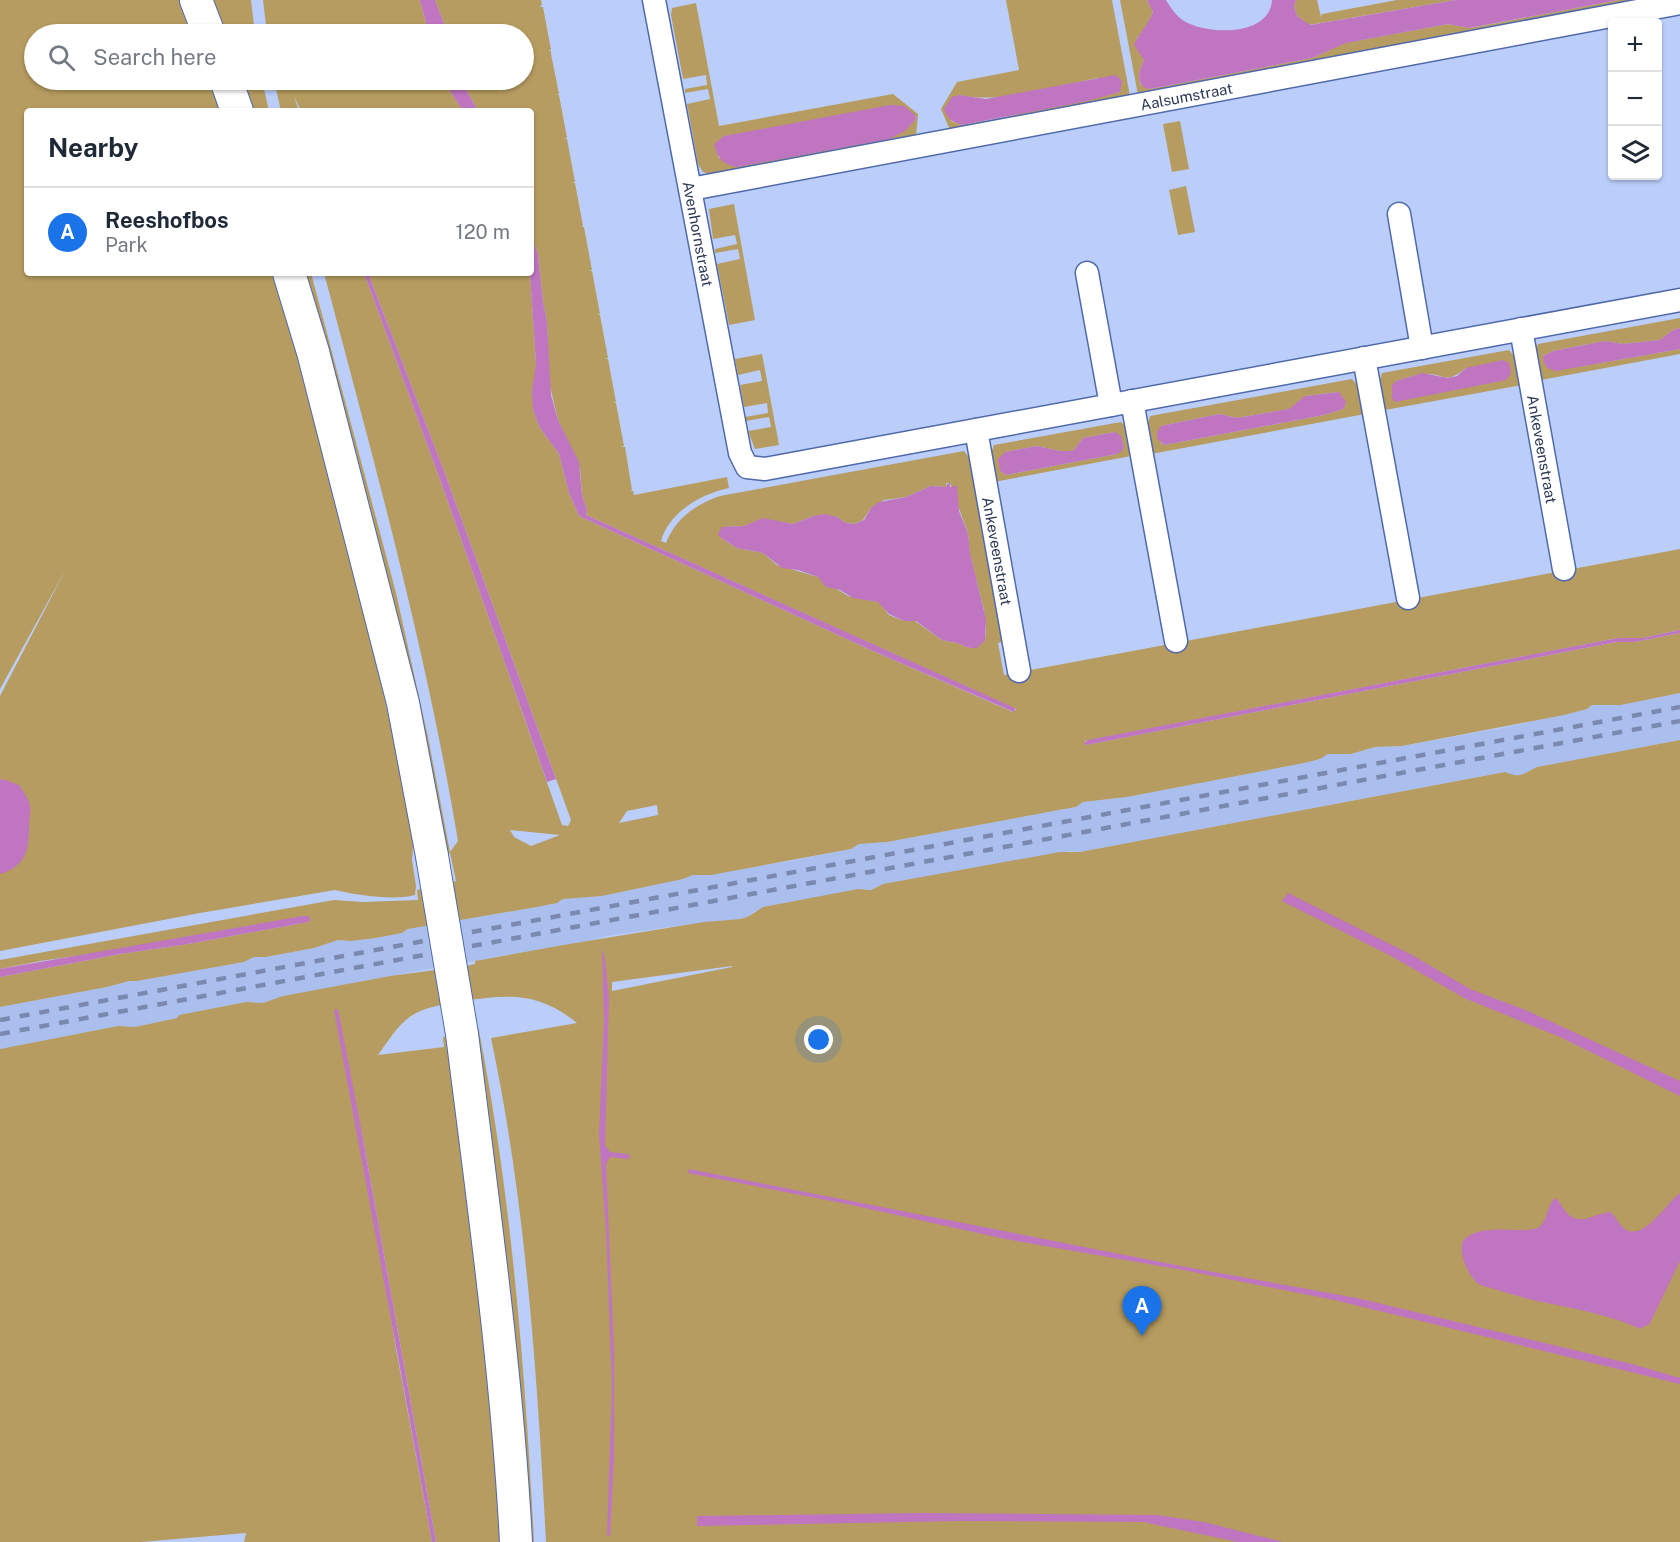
<!DOCTYPE html>
<html lang="en">
<head>
<meta charset="utf-8">
<style>
  body { margin:0; font-family:"Public Sans",sans-serif; background:#f6f6f7; color:#1f2937 }
  .controls { position:absolute; right:18px; top:18px; display:grid; overflow:hidden; border-radius:6px; box-shadow:0 2px 4px #0004 }
  .controls button { width:54px; height:54px; display:grid; place-items:center; padding:0; border:0; border-bottom:2px solid #e0e1e3; background:#fff; color:#1f2937; font:30px sans-serif }
  .you { position:absolute; left:819px; top:1040px; width:21px; height:21px; margin:-15px; border:4px solid #fff; border-radius:50%; background:#1a73e8; box-shadow:0 0 0 9px #1a73e833 }
  .badge { display:grid; place-items:center; width:39px; height:39px; border-radius:50%; background:#1a73e8; color:#fff; font-size:20px; font-weight:700 }
  .pin { position:absolute; translate:-50% -50px; filter:drop-shadow(0 2px 3px #0008) }
  .pin::after { content:''; position:absolute; top:32px; width:21px; height:18px; background:inherit; clip-path:polygon(0 0,100% 0,50% 100%) }
  .list { margin:0; padding:0; list-style:none }
  h2 { display:flex; justify-content:space-between; align-items:center; height:78px; margin:0; padding:0 24px; font-size:26px }
  h2 small { font-size:20px; font-weight:400; color:#747a83 }
  .list li { display:grid; grid-template-columns:39px 1fr auto; gap:18px; align-items:center; box-sizing:border-box; height:90px; padding:0 24px; border-top:2px solid #e0e1e3 }
  .list b { display:block; font-size:22px; white-space:nowrap }
  .list p { margin:0; font-size:20px; white-space:nowrap; color:#747a83 }
  .list em { font-size:20px; font-style:normal; color:#747a83 }
  .icon { flex:none; width:33px; height:33px; fill:none; stroke:currentColor; stroke-width:2; stroke-linecap:round; stroke-linejoin:round }
  .map { position:relative; flex:none; width:1680px; height:1542px; overflow:hidden }
  .search { position:absolute; background:#fff; box-shadow:0 2px 4px #0004; left:24px; top:24px; width:510px; height:66px; display:flex; align-items:center; gap:15px; box-sizing:border-box; padding:0 21px; border-radius:33px; color:#747a83; font-size:22px }
  .panel { position:absolute; background:#fff; box-shadow:0 2px 4px #0004; left:24px; top:108px; width:510px; height:168px; border-radius:6px }
  .map>svg:first-child { display:block }
  .built { fill:#abbfef }
  .green { fill:#b69c60; fill-rule:evenodd }
  .water { fill:#c075c1 }
  .lines { fill:none; stroke-linecap:round; stroke-linejoin:round }
  .street-casing { stroke:#4f69ab; stroke-width:25 }
  .secondary-casing { stroke:#4f69ab; stroke-width:34 }
  .street { stroke:#fff; stroke-width:22 }
  .secondary { stroke:#fff; stroke-width:32 }
  .rail { stroke:#7989af; stroke-width:4.5; stroke-dasharray:10 10; stroke-linecap:butt }
  .secondary-bridge-casing { stroke:#4f69ab; stroke-width:34; stroke-linecap:butt }
  .secondary-bridge { stroke:#fff; stroke-width:32 }
  .labels { text-anchor:middle; dominant-baseline:central; stroke-width:5; stroke-linejoin:round; paint-order:stroke }
  .street-label { font-size:15px; fill:#2b3755; stroke:#cedbf9 }
</style>
</head>
<body>
<div class="map">
<svg width="1680" height="1542" viewBox="0 0 1680 1542">
  <rect width="100%" height="100%" fill="#bbcefa"/>
  <path class="built" d="M1680,693v47l-143,27 -16,9 -7,1 -10,-5 -424,80 -10,-1 -187,33 -12,6 -13,-1 -103,22 -6,5 -8,3 -37,3 -97,14 -30,8 -14,1 -200,36 -100,22 -17,-1 -67,13 -2,3 -42,9 -17,-1 -118,23v-42l107,-20 22,-6h8l107,-19 10,-5h12l48,-9 24,-8 13,1 25,-3 25,-5 7,-4 129,-22 20,-4 6,-4 39,-3 81,-17 10,-4h7l91,-14 60,-12 8,-5 28,-2 172,-32 17,-3 7,-5 44,-5 177,-34 16,-4 8,-5h23l24,-7 27,-1 105,-19 80,-18 5,-4h29z"/>
  <g class="green">
    <path d="M0,0h179l16,34h-161v46h178l11,31h-196v162h248c58,182 97,371 139,558l-2,29 4,26 -1,9c-22,6 -58,0 -80,-5l-135,23 -200,38v-255l66,-127 -66,120z"/>
    <path d="M213,0h38l4,34h-30z"/>
    <path d="M263,0h157l9,34h-162z"/>
    <path d="M435,0h106l1,5 -3,2h4l8,43 -3,1h3v3l8,40 -3,1h3l8,43 -3,1h3l8,43 -3,1h3l8,43 -2,1h3l8,43 -3,1h3l8,43 -3,1h3l8,43 -3,1h3l8,43 -3,1h3l8,43 -3,1h4l7,43 -2,1h3l1,4 93,-18 2,11c-28,6 -60,24 -68,53l5,2c9,-24 30,-39 54,-47l244,-45 7,9 35,181 -8,2 6,32 676,-126v81l-37,8h-25l-533,103 1,4 530,-103h18l46,-9v60l-59,12h-29l-5,4 -23,6 -162,31 -27,1 -24,7h-23l-8,5 -16,4 -177,34 -44,5 -7,5 -17,3 -172,32 -28,2 -8,5 -140,26h-18l-10,4 -81,17 -39,3 -6,4 -20,4 -129,22 -6,4 -26,5 -25,3 -13,-1 -24,8 -48,9h-12l-10,5 -107,19h-8l-22,6 -107,20v-30l120,-23 68,-10 120,-22 -267,39 -41,8v-9l334,-60 29,2 55,-2 -1,-10 39,-9 -6,-28h-4l-143,-580h8l85,320 32,144 22,115 8,-11c-32,-192 -84,-380 -134,-568h40l74,201 124,351 6,1 3,-6 -127,-349 -76,-198h162l6,91 -3,46 7,18 19,26 10,39 10,23 294,135 140,61 3,-3 -430,-194 1,-5 -5,-15 -2,-26 -22,-49 -9,-38 -2,-59 -4,-22 -5,-46 -7,-21v-123h-53l-17,-31h63v-46h-76zM946,483h4l18,51 2,20 14,56 2,20 -1,10 -15,8 -13,-5 -15,-3 -27,-19h-11l-15,-6 -10,-13 -31,-6 -30,-19 -41,-12 -14,-12 -26,-5 -16,-10 3,-11 20,-1 19,-7 30,5 20,-8 24,1 9,6 9,1 8,-4 8,-12 13,-8 22,-3 25,-11 16,1zM657,805l1,10 -39,8 8,-12zM510,830l50,5 -29,11 -17,-9z"/>
    <path d="M1006,0h106l18,96 -180,34 -9,-21 16,-27 62,-12zM1098,78l22,14 -120,26 -38,7 -11,-4 8,-26c43,9 96,-8 139,-17z"/>
    <path d="M1120,0h27l6,11 -5,14 -11,13 1,11 6,11c-3,9 -7,15 -3,25l9,4 162,-31 33,-15 103,-19 22,4 148,-28h30l-510,95z"/>
    <path d="M1296,0h21l4,17 1,-3 75,-14h59l-147,25 -12,-9 -3,-10z"/>
    <path d="M696,3l23,123 174,-32 25,20 -2,22 -204,39 -9,-3 -5,-8 -11,-60 23,-5 -2,-10 -23,4v-4l22,-4 -1,-10 -23,4 -12,-64 1,-7zM915,115l1,4 -198,39 6,-22z"/>
    <path d="M240,80h22l7,31h-18z"/>
    <path d="M274,80h12l1,7 2,-1 -1,-6h155l20,31h-162l-7,-15 5,15h-18z"/>
    <path d="M1180,121l9,48 -17,3 -9,-48z"/>
    <path d="M1186,186l9,46 -17,3 -9,-45z"/>
    <path d="M734,204l21,116 -26,5 -12,-61 23,-5 -2,-10 -23,4v-4l22,-5 -2,-9 -22,4 -4,-30z"/>
    <path d="M1680,318v10l-7,2 -13,10 -37,4 -18,-3 -52,10 -10,5 40,10 97,-17v5l-139,26 -5,-31 2,-5z"/>
    <path d="M1509,350l7,8 6,27 -137,25 -6,-26 3,-11zM1466,368l40,12 -110,1c9,-2 19,-7 29,-7 21,-1 19,12 41,-6z"/>
    <path d="M762,354l17,91 -24,4 -7,-18 23,-4 -2,-10 -23,4 -1,-4 23,-4 -1,-10 -23,4 -4,-22 22,-4 -2,-11 -22,5 -3,-16z"/>
    <path d="M1352,379l7,8 6,27 -214,40 -4,-27 3,-11zM1339,392l4,17 -19,6 -160,30 -3,-2v-17l58,-12 18,4 53,-9 15,-13z"/>
    <path d="M1121,422l4,4 6,30 -137,26 -4,-26 4,-11zM1115,432l2,22 -111,21 -6,-4 5,-19 32,-6 23,5h13l10,-13z"/>
    <path d="M1680,740v802h-1134c-9,-168 -20,-339 -55,-504l86,-15c-38,-31 -68,-29 -113,-22 -19,3 -37,5 -53,15 -14,10 -23,25 -33,39l66,-8 -1,-10 5,-1 35,270 18,236h-65l-75,-414 35,221 36,193h-188l2,-9 -105,9h-141v-493l118,-23 17,1 42,-9 2,-3 67,-13 17,1 20,-7 107,-20 76,-10 9,-2v-3l88,-16 141,-23 37,-3 8,-3 14,-9 95,-18 13,1 12,-6 177,-32h20l425,-80c17,7 17,2 32,-5zM732,966v1l-120,24v-9z"/>
    <path d="M477,1031h2c33,168 46,340 55,511h-5c-11,-171 -26,-341 -52,-511z"/>
  </g>
  <g class="water">
    <path d="M420,0h15l13,34h-19z"/>
    <path d="M1147,0h19c5,8 10,16 18,21 23,14 86,16 88,-21h24l-2,6 3,10 13,9 146,-25h162l-149,28 -21,-4 -102,19 -34,15 -162,31 -7,-2c-7,-9 -3,-17 1,-27l-10,-15c5,-12 14,-20 19,-33z"/>
    <path d="M1116,75l6,6 -2,11 -33,9 -125,24c-9,-3 -15,-6 -18,-16l8,-12 7,-2 27,4z"/>
    <path d="M443,80h18l17,31h-15z"/>
    <path d="M890,105l14,1 11,9 1,4 -11,12 -16,8 -152,28c-15,-3 -19,-8 -23,-23l10,-8z"/>
    <path d="M531,234l7,21 5,46 4,22 4,72 7,25 21,42 3,33 5,15 -1,5 429,193 -1,4 -141,-61 -294,-135 -10,-23 -10,-39 -19,-26 -7,-18 -1,-20 4,-26 -6,-91z"/>
    <path d="M364,273h4l76,198 112,308 -9,3 -109,-308z"/>
    <path d="M1680,328v21l-124,22c-10,-3 -12,-5 -13,-15l10,-5 52,-10 18,3 37,-4 13,-10z"/>
    <path d="M1503,360l6,3 2,11 -5,6 -111,22 -3,-4v-13l4,-4 26,-8 26,5 9,-2 9,-8z"/>
    <path d="M1339,392l7,10 -3,7 -19,6 -160,30 -7,-7v-6l4,-6 58,-12 18,4 52,-9 16,-13z"/>
    <path d="M1115,432l6,4 3,11 -2,4 -5,3 -111,21 -6,-4 -2,-12 7,-7 32,-6 23,5h13l10,-13z"/>
    <path d="M950,483v4l7,-1 2,25 9,23 2,19 16,66 -1,21 -8,8h-7l-13,-5 -15,-3 -26,-19h-12l-15,-7 -11,-12 -25,-4 -13,-8 -14,-3 -8,-10 -20,-7 -16,-2 -19,-15 -26,-5 -16,-10 -3,-4 4,-7 22,-1 19,-8 30,6 20,-8 12,-2 12,3 9,6 9,1 9,-4 7,-12 8,-6 27,-5 25,-11 16,1v-3z"/>
    <path d="M1680,630v3l-46,9h-18l-530,103 -2,-2 4,-3 530,-102h25z"/>
    <path d="M3,779l16,6c4,6 10,14 11,21 1,6 -1,14 -1,20 0,24 -3,40 -29,48v-94z"/>
    <path d="M1288,893l124,62 58,34 58,22 152,70v15l-120,-59 -96,-39 -71,-41 -111,-56z"/>
    <path d="M303,916h5l3,4 -3,2 -120,22 -68,10 -120,23v-8z"/>
    <path d="M602,948l3,11 4,40 -4,146 5,7 18,2 2,3 -2,2 -18,-2 -4,7 8,188v107l-4,77 -3,-1 5,-149 -6,-155 -7,-97 5,-112z"/>
    <path d="M338,1009l23,119 75,414h-4l-98,-532z"/>
    <path d="M689,1169l497,98 171,31 275,66 48,14v6l-346,-84 -151,-30 -178,-31 -158,-35 -159,-31z"/>
    <path d="M1680,1193v68l-31,64 -5,1 -3,3c-31,-14 -61,-19 -94,-26 -22,-4 -45,-12 -67,-18 -11,-7 -22,-31 -17,-44 16,-19 54,-7 75,-13 11,-8 8,-22 17,-30 6,4 7,10 12,15 14,14 28,0 43,-1 6,4 9,13 15,17 19,13 42,-27 55,-36z"/>
    <path d="M921,1513l236,2 47,7 79,20h-45l-95,-20 -183,-1 -263,5v-10z"/>
  </g>
  <g class="lines">
    <defs>
      <g id="street">
        <path id="s1" d="M654,0l86,453 7,14 18,2 915,-169"/>
        <path id="s2" d="M691,189l989,-186"/>
        <path d="M1399,214l23,134"/>
        <path d="M1087,273l24,132"/>
        <path id="s3" d="M1521,329l43,240"/>
        <path d="M1364,358l44,240"/>
        <path d="M1132,401l44,240"/>
        <path id="s4" d="M976,430l43,241"/>
      </g>
      <g id="secondary">
        <path d="M196,0l13,34"/>
        <path d="M226,80l11,31"/>
        <path d="M289,273l24,79 90,351 29,153"/>
        <path d="M462,1034c21,169 45,338 54,508"/>
      </g>
    </defs>
    <use href="#street" class="street-casing"/>
    <use href="#secondary" class="secondary-casing"/>
    <use href="#street" class="street"/>
    <use href="#secondary" class="secondary"/>
    <g class="rail">
      <path d="M0,1020l1680,-313"/>
      <path d="M0,1034l1680,-313"/>
    </g>
    <defs>
      <path id="secondary-bridge" d="M432,856l30,178"/>
    </defs>
    <use href="#secondary-bridge" class="secondary-bridge-casing"/>
    <use href="#secondary-bridge" class="secondary-bridge"/>
  </g>
  <g class="labels">
    <g class="street-label">
      <text stroke="none"><textPath href="#s2" startOffset="504">Aalsumstraat</textPath></text>
      <text stroke="none"><textPath href="#s1" startOffset="238">Avenhornstraat</textPath></text>
      <text stroke="none"><textPath href="#s3" startOffset="122">Ankeveenstraat</textPath></text>
      <text stroke="none"><textPath href="#s4" startOffset="123">Ankeveenstraat</textPath></text>
    </g>
  </g>
</svg>
<div class="controls">
<button>+</button>
<button>−</button>
<button><svg class="icon" aria-label="layers" viewBox="0 0 24 24"><path d="M12 4l9 5-9 5-9-5zM3 14l9 5 9-5"/></svg></button>
</div>
<div class="you"></div>
<div class="pin badge" style="left:1142px;top:1336px">A</div>
<div class="search"><svg class="icon" aria-label="search" viewBox="0 0 24 24"><circle cx="10" cy="10" r="6"/><path d="M15 15l6 6"/></svg>Search here</div>
<section class="panel">
<h2>Nearby<small></small></h2>
<ul class="list">
<li><span class="badge">A</span><div><b>Reeshofbos</b><p>Park</p></div><em>120 m</em></li>
</ul>
</section>
</div>
</body>
</html>
